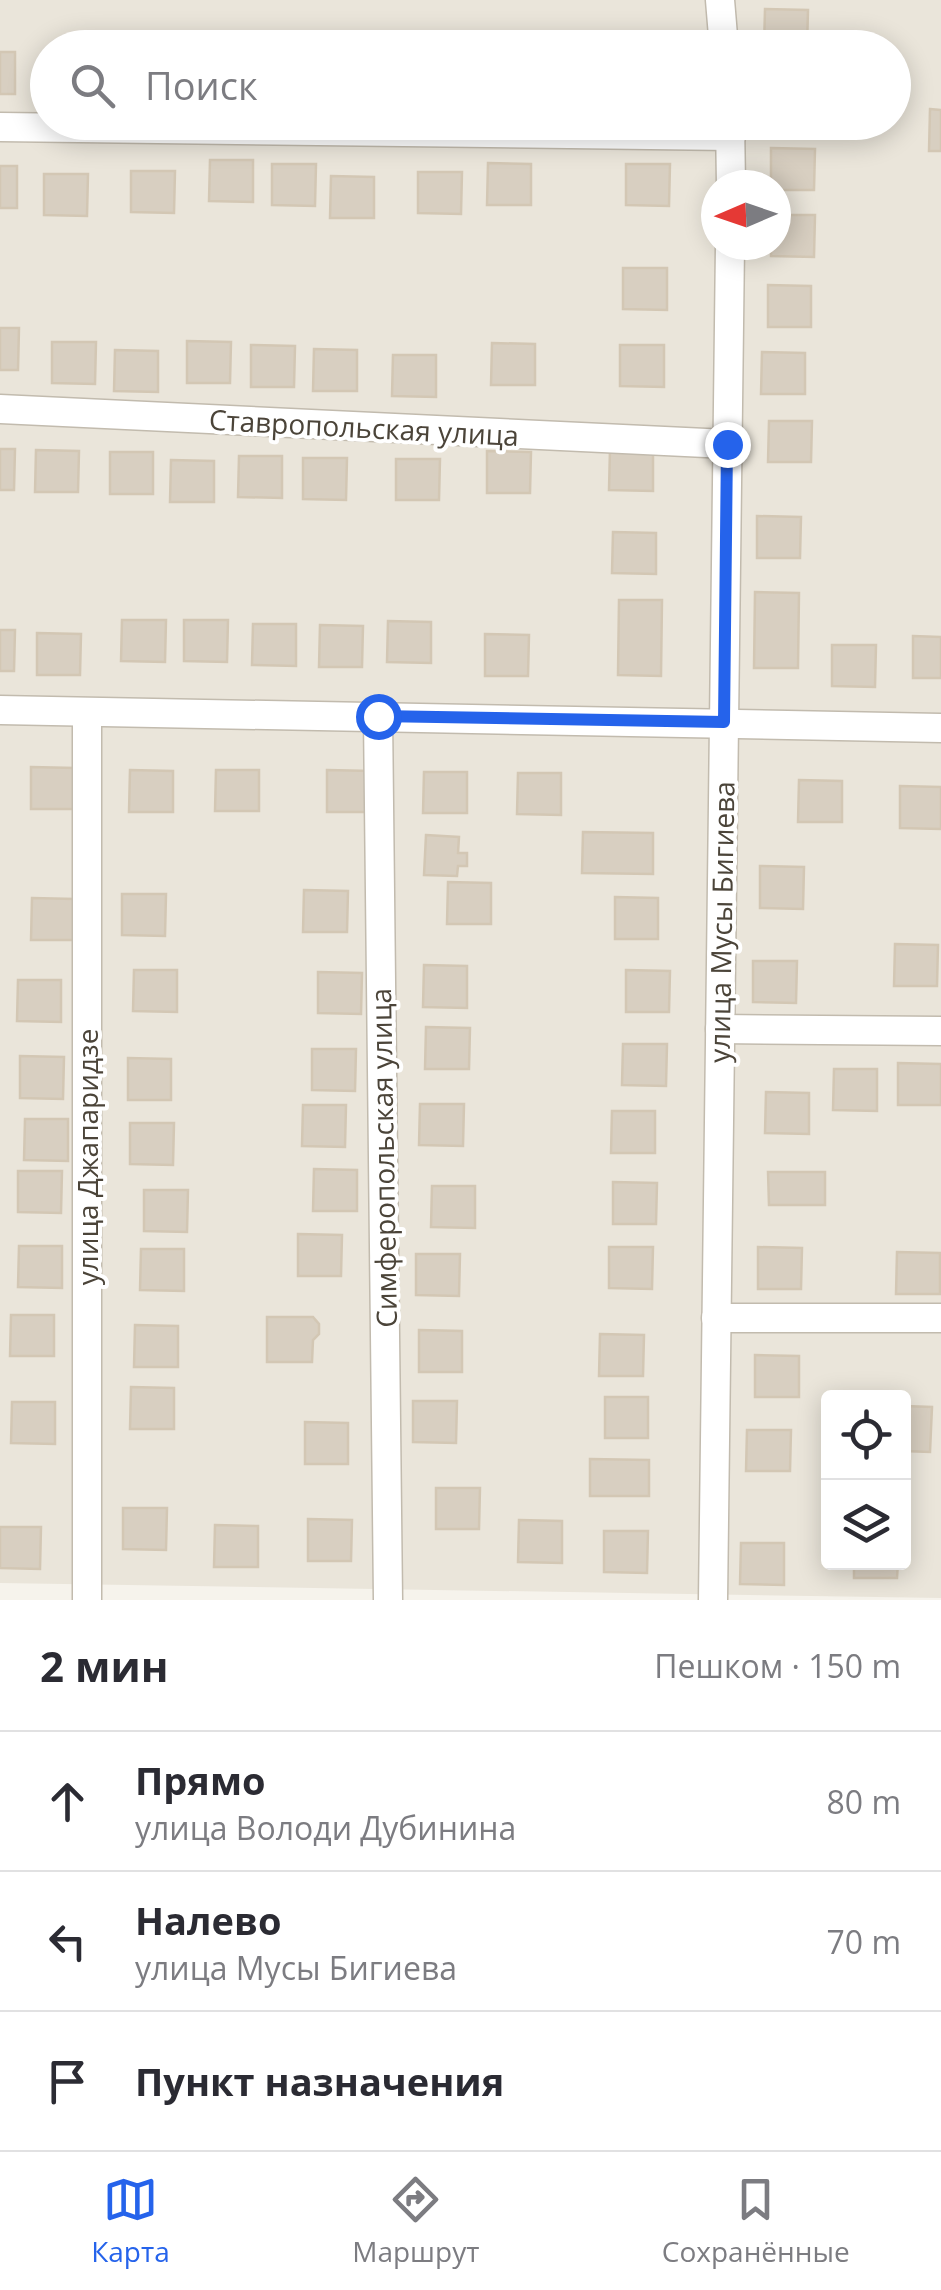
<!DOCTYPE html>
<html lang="ru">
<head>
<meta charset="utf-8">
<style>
  body { margin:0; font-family:"Open Sans",sans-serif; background:#f7f7f7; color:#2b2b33 }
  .controls { position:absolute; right:30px; bottom:30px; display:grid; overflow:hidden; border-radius:10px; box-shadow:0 5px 25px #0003 }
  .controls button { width:90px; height:90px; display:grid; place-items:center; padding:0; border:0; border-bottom:2px solid #e1e1e2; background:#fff; color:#2b2b33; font:50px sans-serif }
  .compass { position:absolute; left:701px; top:170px; width:90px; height:90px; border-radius:50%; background:#fff; box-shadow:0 5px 25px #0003; rotate:268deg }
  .stop { position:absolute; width:30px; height:30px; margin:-22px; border:8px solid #2563eb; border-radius:50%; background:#fff }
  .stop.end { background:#2563eb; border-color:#fff; box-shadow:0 2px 10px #0008 }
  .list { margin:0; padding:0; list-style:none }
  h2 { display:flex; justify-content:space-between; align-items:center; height:130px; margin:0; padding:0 40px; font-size:42px }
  h2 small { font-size:32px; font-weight:400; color:#7c7c81 }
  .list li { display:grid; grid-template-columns:65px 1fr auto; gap:30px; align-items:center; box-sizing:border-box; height:140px; padding:0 40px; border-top:2px solid #e1e1e2 }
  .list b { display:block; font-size:38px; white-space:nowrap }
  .list p { margin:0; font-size:32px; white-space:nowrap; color:#7c7c81 }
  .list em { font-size:32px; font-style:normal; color:#7c7c81 }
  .icon { flex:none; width:55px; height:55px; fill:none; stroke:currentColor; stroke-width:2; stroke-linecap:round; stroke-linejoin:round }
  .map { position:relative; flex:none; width:941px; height:1600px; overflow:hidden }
  .search { position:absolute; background:#fff; box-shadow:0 5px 25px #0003; left:30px; right:30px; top:30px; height:110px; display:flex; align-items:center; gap:25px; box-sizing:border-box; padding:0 35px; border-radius:55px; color:#7c7c81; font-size:38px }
  .sheet { height:550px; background:#fff }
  nav { display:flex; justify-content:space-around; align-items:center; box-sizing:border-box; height:140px; border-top:2px solid #e1e1e2; background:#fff; font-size:28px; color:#7c7c81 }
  nav a { display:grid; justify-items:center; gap:5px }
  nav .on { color:#2563eb }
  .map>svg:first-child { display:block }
  .residential { fill:#eae5da; fill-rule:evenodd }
  .building { fill:#d8cfc1; stroke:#d3c7b4; stroke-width:2.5 }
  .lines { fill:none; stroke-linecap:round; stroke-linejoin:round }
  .minor-casing { stroke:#c2bbae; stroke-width:31 }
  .minor { stroke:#fff; stroke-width:28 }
  .route { stroke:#2563eb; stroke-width:12 }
  .labels { text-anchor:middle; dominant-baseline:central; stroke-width:8; stroke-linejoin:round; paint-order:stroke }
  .street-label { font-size:28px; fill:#4b4439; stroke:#fff }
</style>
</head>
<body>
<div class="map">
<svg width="941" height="1600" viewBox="0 0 941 1600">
  <rect width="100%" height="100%" fill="#f6f3ec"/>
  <path class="residential" d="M0,0h941v1598l-941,-15zM48,48h846v74h-846zM716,185h60v60h-60zM828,1398h76v164h-76z"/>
  <g class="building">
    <path d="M765,9l43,1 -1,38h-43z"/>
    <rect x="0" y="52" width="15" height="42"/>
    <path d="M930,109l11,1v41h-12z"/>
    <path d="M769,122h43v8l-43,-1z"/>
    <path d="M771,148l44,1 -1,41h-38v-5h-5z"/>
    <path d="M210,160h43v42l-44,-1z"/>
    <path d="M488,163l43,1v41h-44z"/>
    <path d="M272,164h44l-1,42 -43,-1z"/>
    <path d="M626,164h44l-1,42 -43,-1z"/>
    <rect x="0" y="166" width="17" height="42"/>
    <path d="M131,171h44l-1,42 -43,-1z"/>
    <path d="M418,172h44l-1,42 -43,-1z"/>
    <path d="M44,174h44l-1,42 -43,-1z"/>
    <path d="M331,176l43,1v41h-44z"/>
    <path d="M776,215h39l-1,42 -43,-1v-11h5z"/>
    <path d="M623,268h44v42l-44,-1z"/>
    <path d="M768,285l43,1v41h-43z"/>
    <path d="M0,328h19l-1,42h-18z"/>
    <path d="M187,341l44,1 -1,41h-43z"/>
    <path d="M52,342h44l-1,42 -43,-1z"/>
    <path d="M492,343l43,1v41h-44z"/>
    <path d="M251,345l44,1 -1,41h-43z"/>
    <path d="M620,345h44v42l-44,-1z"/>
    <path d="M314,349l43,1v41h-44z"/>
    <path d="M115,350l43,1v41l-44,-1z"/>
    <path d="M762,352l43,1v41h-44z"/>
    <path d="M393,355h43v42l-44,-1z"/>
    <path d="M769,421h43l-1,41h-43z"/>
    <path d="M0,449h15l-1,41h-14z"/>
    <path d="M610,449l43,1v41l-44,-1z"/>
    <path d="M36,450l43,1 -1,41h-43z"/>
    <path d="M487,451l44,1 -1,41h-43z"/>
    <rect x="110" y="452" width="43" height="42"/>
    <path d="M239,456h43v42l-44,-1z"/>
    <path d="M303,458h44l-1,42 -43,-1z"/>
    <path d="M396,459h44l-1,41h-43z"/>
    <path d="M171,460l43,1v41h-44z"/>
    <path d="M757,516l44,1 -1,41h-43z"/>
    <path d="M613,532l43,1v41l-44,-1z"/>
    <path d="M755,592l44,1 -1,75h-44z"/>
    <path d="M619,600h43l-1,76 -43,-1z"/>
    <path d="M122,620h44l-1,42 -44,-1z"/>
    <path d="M184,620h44l-1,42 -43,-1z"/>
    <path d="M388,621l43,1v41l-44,-1z"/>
    <path d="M253,624h43v42l-44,-1z"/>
    <path d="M320,625l43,1 -1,41h-43z"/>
    <path d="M0,630h15l-1,41h-14z"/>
    <path d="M37,633l44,1 -1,41h-43z"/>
    <path d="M485,634l44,1 -1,41h-43z"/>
    <path d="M913,636l28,1v41h-28z"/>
    <path d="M832,645h44l-1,42 -43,-1z"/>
    <path d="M31,767l44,1 -1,41h-43z"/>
    <path d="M130,770l43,1v41h-44z"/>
    <path d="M216,770h43v41h-44z"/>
    <path d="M327,770l44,1 -1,41h-43z"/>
    <path d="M424,772h43v41h-44z"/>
    <path d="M518,773h43v42l-44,-1z"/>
    <path d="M799,780l43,1v41h-44z"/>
    <path d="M900,786l41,1v42l-41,-1z"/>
    <path d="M583,832l70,1v41l-71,-1z"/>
    <path d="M426,835l33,2 -1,16h9v13h-9l-1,10 -33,-1z"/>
    <path d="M760,866l44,1 -1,42 -43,-1z"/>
    <path d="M448,882l43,1v41h-44z"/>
    <path d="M304,890l44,1 -1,41h-44z"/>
    <path d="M122,894h44l-1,42 -43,-1z"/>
    <path d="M615,897l43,1v41h-43z"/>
    <path d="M32,898l43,1v41h-44z"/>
    <path d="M895,944l43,1 -1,41h-43z"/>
    <path d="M753,961h44l-1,42 -43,-1z"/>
    <path d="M424,965l43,1v42l-44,-1z"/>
    <path d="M134,970h43v42l-44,-1z"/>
    <path d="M626,970l44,1 -1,41h-43z"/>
    <path d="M318,972l44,1 -1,41 -43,-1z"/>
    <path d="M18,980h43v42l-44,-1z"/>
    <path d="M426,1027l44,1 -1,41h-44z"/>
    <path d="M623,1044h44l-1,42 -44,-1z"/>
    <path d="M312,1049h44l-1,42 -43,-1z"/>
    <path d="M20,1056l44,1 -1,42 -43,-1z"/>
    <path d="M128,1058l43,1v41h-43z"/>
    <path d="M898,1063l43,1v41h-43z"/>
    <path d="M834,1069h43v42l-44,-1z"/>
    <path d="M766,1092l43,1v41l-44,-1z"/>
    <path d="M420,1104h44l-1,42 -44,-1z"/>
    <path d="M303,1105h43l-1,42 -43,-1z"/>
    <path d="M612,1111h43v42h-44z"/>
    <path d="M25,1119h43v42l-44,-1z"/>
    <path d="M130,1123h44l-1,42 -43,-1z"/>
    <path d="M314,1169l43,1v41h-44z"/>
    <path d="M18,1171h44l-1,42 -43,-1z"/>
    <path d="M768,1172h57v33h-56z"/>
    <path d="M613,1182l44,1 -1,41h-43z"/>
    <path d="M432,1186h43v42l-44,-1z"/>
    <path d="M144,1190h44l-1,42 -43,-1z"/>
    <path d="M298,1234l44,1 -1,41h-43z"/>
    <path d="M19,1246h43v42l-44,-1z"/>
    <path d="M609,1247h44l-1,42 -43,-1z"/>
    <path d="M758,1247l44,1 -1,41h-43z"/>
    <path d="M141,1249h43v42l-44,-1z"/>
    <path d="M897,1252l43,1v41h-44z"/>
    <path d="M416,1254h44l-1,42 -43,-1z"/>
    <path d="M11,1315h43v41h-44z"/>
    <path d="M267,1317h46l6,7v10l-6,6 -1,22h-45z"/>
    <path d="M135,1325l43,1v41h-44z"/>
    <path d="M419,1330l43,1v41h-43z"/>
    <path d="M600,1334l44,1 -1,41h-44z"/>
    <path d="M755,1355l44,1v41h-44z"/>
    <path d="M131,1387l43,1v41h-44z"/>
    <rect x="605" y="1397" width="43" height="41"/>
    <path d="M413,1401h44l-1,42 -43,-1z"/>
    <path d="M12,1402h43v42l-44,-1z"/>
    <path d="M904,1406l28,1 -2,45 -26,-1z"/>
    <path d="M305,1422l43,1v41h-43z"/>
    <path d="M747,1430h44l-1,41h-44z"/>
    <path d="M590,1459l59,1v36h-59z"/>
    <path d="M436,1488h44l-1,41h-43z"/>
    <path d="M123,1508h44l-1,42 -43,-1z"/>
    <path d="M308,1519l44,1 -1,41h-43z"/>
    <path d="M519,1520l43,1v42l-44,-1z"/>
    <path d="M215,1525l43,1v41h-44z"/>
    <path d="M0,1527h41l-1,42 -40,-1z"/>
    <path d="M604,1531h44l-1,42 -43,-1z"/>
    <path d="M741,1543h43v42l-44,-1z"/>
    <path d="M854,1562h44l-1,16h-43z"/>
  </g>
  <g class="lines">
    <defs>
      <g id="minor">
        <path d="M720,0l4,48"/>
        <path d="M730,122l1,63"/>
        <path d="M0,127l731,9"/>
        <path d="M0,409l727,35"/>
        <path d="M0,710l941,18"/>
        <path d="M378,716l10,884"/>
        <path d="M720,1029l221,2"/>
        <path d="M716,1318h225"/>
        <path d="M87,1600v-887"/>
        <path d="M713,1600l17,-1355"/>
      </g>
    </defs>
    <use href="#minor" class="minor-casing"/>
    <use href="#minor" class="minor"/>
  </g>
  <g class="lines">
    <path class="route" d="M378,716l346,6 3,-278"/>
  </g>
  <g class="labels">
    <g class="street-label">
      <text transform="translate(364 427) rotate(3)">Ставропольская улица</text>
      <text transform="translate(721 922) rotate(-89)">улица Мусы Бигиева</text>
      <text transform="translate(87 1157) rotate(-90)">улица Джапаридзе</text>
      <text transform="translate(383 1158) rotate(-91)">Симферопольская улица</text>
    </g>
  </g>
</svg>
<div class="controls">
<button><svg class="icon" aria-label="locate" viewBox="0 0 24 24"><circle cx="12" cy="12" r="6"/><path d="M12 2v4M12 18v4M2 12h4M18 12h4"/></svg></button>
<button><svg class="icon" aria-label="layers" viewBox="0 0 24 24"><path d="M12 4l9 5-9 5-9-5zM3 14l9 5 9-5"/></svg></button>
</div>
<svg class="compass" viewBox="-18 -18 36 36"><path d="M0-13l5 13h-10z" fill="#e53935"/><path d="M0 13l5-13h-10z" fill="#7c7c81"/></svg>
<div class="stop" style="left:378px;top:716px"></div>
<div class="stop end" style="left:727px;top:444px"></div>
<div class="search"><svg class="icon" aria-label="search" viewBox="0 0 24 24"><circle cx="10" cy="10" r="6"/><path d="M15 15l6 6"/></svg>Поиск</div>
</div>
<section class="sheet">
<h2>2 мин<small>Пешком · 150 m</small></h2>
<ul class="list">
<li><svg class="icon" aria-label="ahead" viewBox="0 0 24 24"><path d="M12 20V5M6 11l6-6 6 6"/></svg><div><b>Прямо</b><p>улица Володи Дубинина</p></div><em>80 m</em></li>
<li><svg class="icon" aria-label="left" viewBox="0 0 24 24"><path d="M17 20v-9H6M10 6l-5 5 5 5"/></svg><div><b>Налево</b><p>улица Мусы Бигиева</p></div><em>70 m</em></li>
<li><svg class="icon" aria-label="arrive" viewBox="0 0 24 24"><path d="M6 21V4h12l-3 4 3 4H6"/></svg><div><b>Пункт назначения</b></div></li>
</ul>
</section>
<nav>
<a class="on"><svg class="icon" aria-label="map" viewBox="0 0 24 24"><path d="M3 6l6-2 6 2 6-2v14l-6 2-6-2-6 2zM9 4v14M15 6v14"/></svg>Карта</a>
<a><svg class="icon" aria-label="directions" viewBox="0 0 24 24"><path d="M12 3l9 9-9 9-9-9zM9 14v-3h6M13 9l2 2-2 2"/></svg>Маршрут</a>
<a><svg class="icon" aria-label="saved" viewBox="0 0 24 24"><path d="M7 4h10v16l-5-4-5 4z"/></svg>Сохранённые</a>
</nav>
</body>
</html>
